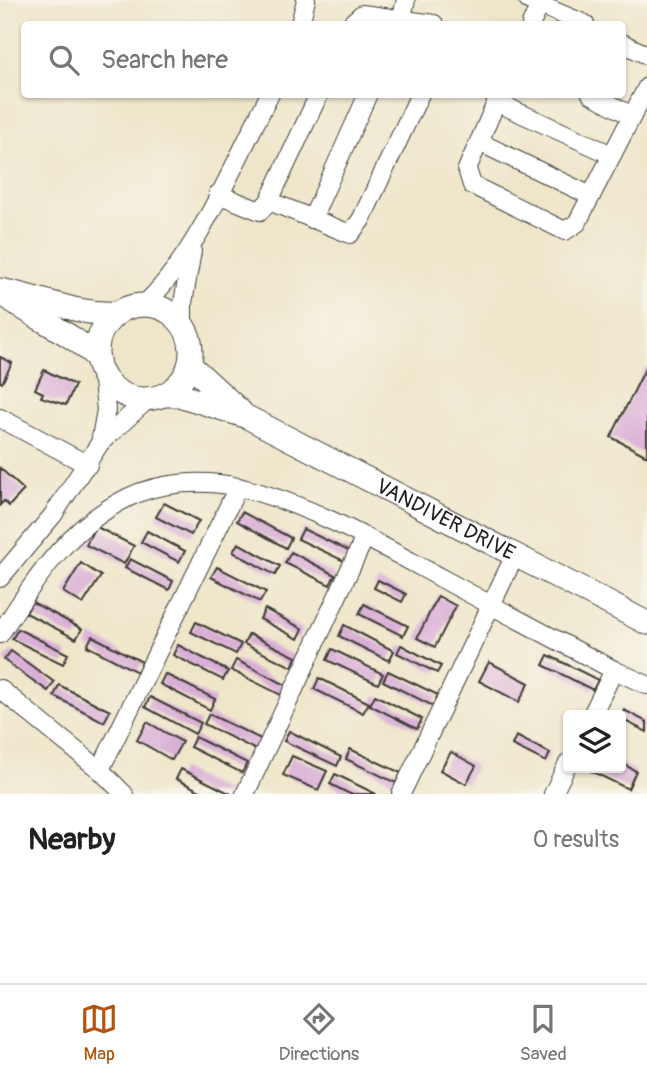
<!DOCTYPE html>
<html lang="en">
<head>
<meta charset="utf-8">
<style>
  body { margin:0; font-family:Pangolin,sans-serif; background:#f6f6f6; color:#222 }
  .controls { position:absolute; right:21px; bottom:21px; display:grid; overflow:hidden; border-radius:7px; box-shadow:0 2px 5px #0004 }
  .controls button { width:63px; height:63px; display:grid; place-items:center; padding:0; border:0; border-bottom:2px solid #e0e0e0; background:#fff; color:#222; font:35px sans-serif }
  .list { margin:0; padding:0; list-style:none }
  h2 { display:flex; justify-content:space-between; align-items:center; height:91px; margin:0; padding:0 28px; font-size:30px }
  h2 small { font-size:23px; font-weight:400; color:#767676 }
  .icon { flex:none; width:38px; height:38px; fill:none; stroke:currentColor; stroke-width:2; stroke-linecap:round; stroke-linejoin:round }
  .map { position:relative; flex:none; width:647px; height:794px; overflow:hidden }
  .search { position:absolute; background:#fff; box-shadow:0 2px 5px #0004; left:21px; right:21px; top:21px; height:77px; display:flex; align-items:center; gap:18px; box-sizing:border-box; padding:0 24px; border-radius:7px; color:#767676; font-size:26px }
  .sheet { height:189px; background:#fff }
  nav { display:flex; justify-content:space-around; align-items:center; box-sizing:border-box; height:98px; border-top:2px solid #e0e0e0; background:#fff; font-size:19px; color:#767676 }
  nav a { display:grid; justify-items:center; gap:4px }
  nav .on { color:#b45309 }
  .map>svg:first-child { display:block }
  .building { fill:#daafd7 }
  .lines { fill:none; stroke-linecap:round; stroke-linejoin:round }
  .minor-casing { stroke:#3c3a36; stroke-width:20 }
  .major-casing { stroke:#3c3a36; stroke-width:25 }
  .minor { stroke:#fff; stroke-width:18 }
  .major { stroke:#fff; stroke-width:23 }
  .labels { text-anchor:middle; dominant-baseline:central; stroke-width:7; stroke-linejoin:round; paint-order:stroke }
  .street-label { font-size:21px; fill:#1c1c1c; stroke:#f7f3e8 }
</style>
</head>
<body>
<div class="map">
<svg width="647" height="794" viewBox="0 0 647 794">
  <rect width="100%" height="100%" fill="#f7f3e8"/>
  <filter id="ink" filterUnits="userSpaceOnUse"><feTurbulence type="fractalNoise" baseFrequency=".0143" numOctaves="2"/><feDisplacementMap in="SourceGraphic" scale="14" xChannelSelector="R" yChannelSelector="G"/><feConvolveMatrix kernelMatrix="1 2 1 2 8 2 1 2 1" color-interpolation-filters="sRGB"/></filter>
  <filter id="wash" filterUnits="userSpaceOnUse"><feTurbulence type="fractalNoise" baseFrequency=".00686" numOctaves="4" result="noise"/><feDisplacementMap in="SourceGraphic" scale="28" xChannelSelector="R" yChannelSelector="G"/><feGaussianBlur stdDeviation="1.57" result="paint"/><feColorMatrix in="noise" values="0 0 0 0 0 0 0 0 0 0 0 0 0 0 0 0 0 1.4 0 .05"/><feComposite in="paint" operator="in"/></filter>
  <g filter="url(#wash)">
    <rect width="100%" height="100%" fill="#efe6ca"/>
    <g id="blocks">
      <g class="building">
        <path d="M0,357l12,6 -10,20 -2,-1z"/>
        <path d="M647,365v91l-36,-19z"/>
        <path d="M44,370l31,15 -9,20 -25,-8 2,-4 -8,-4z"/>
        <path d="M0,468l24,22 -15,16 -5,-5 -4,4z"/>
        <path d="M164,503l35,18 -8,14 -35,-18z"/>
        <path d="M242,512l49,26 -5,10 -49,-27z"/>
        <path d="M95,526l39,20 -10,18 -38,-19z"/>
        <path d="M303,529l50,24 -5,10 -50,-24z"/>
        <path d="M147,531l38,20 -6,11 -38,-20z"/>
        <path d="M238,543l42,23 -5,9 -42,-23z"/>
        <path d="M291,552l44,23 -5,10 -45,-22z"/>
        <path d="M130,559l43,22 -4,9 -44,-22z"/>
        <path d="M81,563l20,13 -18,28 -20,-12z"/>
        <path d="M217,567l49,25 -6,10 -49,-25z"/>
        <path d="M378,580l28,14 -4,8 -28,-14z"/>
        <path d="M438,596l18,10 -21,41 -18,-9z"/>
        <path d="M32,602l50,27 -6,10 -50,-26z"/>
        <path d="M364,604l44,22 -5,10 -44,-22z"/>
        <path d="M265,609l38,20 -5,10 -38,-20z"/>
        <path d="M196,622l45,22 -5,10 -45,-22z"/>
        <path d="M344,625l50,26 -5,10 -50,-25z"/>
        <path d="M18,629l50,25 -5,10 -51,-25z"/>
        <path d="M249,634l47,23 -4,10 -48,-23z"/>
        <path d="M92,636l50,26 -5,10 -50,-26z"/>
        <path d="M178,645l50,26 -5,9 -50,-25z"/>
        <path d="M401,645l40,21 -4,7 -40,-20z"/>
        <path d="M332,649l51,25 -5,10 -51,-24z"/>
        <path d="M11,651l43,31 -6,9 -44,-31z"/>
        <path d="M548,655l50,25 -5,10 -50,-25z"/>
        <path d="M236,660l52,26 -5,10 -52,-26z"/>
        <path d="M489,662l40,21 -10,19 -40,-21z"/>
        <path d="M388,671l50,24 -5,11 -50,-25z"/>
        <path d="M165,674l50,25 -5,11 -50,-26z"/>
        <path d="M319,678l50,25 -6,10 -49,-24z"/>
        <path d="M59,685l51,26 -6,11 -50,-26z"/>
        <path d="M375,695l47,24 -5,10 -47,-24z"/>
        <path d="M150,697l51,26 -6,11 -50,-27z"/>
        <path d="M624,710l23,12v10l-26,-13z"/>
        <path d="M209,714l52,25 -5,11 -52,-26z"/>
        <path d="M147,722l35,20 -10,18 -35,-20z"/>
        <path d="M289,731l52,26 -4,9 -53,-25z"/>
        <path d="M516,736l34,17 -4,9 -34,-17z"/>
        <path d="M195,737l52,26 -5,10 -52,-26z"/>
        <path d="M350,749l51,24 -5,10 -50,-24z"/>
        <path d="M451,752l25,14 -10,18 -26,-14z"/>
        <path d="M292,756l35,15 -9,19 -35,-15z"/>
        <path d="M621,763l15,8 -8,18 -43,-21h36z"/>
        <path d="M181,769l50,25h-25l-30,-15z"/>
        <path d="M335,774l41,20h-26l-20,-10z"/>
      </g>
    </g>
  </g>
  <g filter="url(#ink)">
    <use href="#blocks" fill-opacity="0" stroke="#3c3a36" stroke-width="2"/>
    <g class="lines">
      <defs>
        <g id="minor">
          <path d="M528,0l57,24"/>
          <path d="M300,24l6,-24"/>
          <path d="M351,24l11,-10 72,10"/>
          <path d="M400,24l6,-24"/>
          <path d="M531,24l9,-19"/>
          <path d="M622,43l25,12"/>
          <path d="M500,94l-33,75 5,16 93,46 12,-8 70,-136"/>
          <path d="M591,94l41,22"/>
          <path d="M496,102l116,53"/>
          <path d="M479,142l112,54"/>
          <path d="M218,194l42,17 9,-10 50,-107"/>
          <path d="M269,201l81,33 11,-14 59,-126"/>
          <path d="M312,219l56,-125"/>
          <path d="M144,305c54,-51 91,-144 126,-211"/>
          <path d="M183,326v-23l9,-52"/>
          <path d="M0,418l88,47"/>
          <path d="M100,443l6,-33 -4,-38"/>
          <path d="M0,578l53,-63 47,-72 48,-44"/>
          <path d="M0,634c36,-55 67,-107 129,-137 31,-15 75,-18 109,-10 72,17 139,56 203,91 57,31 115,62 173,92l33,15"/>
          <path d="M0,689l100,81 24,24"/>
          <path d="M592,715l22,-45"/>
          <path d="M100,770l138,-283"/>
          <path d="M245,794l120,-257"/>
          <path d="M401,794l114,-239"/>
          <path d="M553,794l15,-31"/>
        </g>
        <g id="major">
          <path d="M0,290c42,7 77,26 118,23"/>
          <path d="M0,291c30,27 70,39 98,68"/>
          <circle cx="144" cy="352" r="47"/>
          <path d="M190,365l50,46"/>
          <path id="s1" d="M164,395h15l66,21 402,207"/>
        </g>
      </defs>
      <use href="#minor" class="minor-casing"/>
      <use href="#major" class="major-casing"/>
      <use href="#minor" class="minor"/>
      <use href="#major" class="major"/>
    </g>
  </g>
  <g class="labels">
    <g class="street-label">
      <text stroke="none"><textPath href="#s1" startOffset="310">VANDIVER DRIVE</textPath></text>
    </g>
  </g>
</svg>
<div class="controls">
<button><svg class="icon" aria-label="layers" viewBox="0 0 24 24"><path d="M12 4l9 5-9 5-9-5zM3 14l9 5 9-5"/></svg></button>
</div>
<div class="search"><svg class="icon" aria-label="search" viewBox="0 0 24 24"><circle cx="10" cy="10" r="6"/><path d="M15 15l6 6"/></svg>Search here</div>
</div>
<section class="sheet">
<h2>Nearby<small>0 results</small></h2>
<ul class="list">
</ul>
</section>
<nav>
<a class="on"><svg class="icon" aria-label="map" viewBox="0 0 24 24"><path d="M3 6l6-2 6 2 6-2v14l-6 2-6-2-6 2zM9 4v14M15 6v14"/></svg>Map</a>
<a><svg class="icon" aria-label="directions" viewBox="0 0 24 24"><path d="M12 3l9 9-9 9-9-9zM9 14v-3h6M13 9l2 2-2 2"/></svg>Directions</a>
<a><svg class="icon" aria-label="saved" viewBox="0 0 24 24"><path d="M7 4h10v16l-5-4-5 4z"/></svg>Saved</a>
</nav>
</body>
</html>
